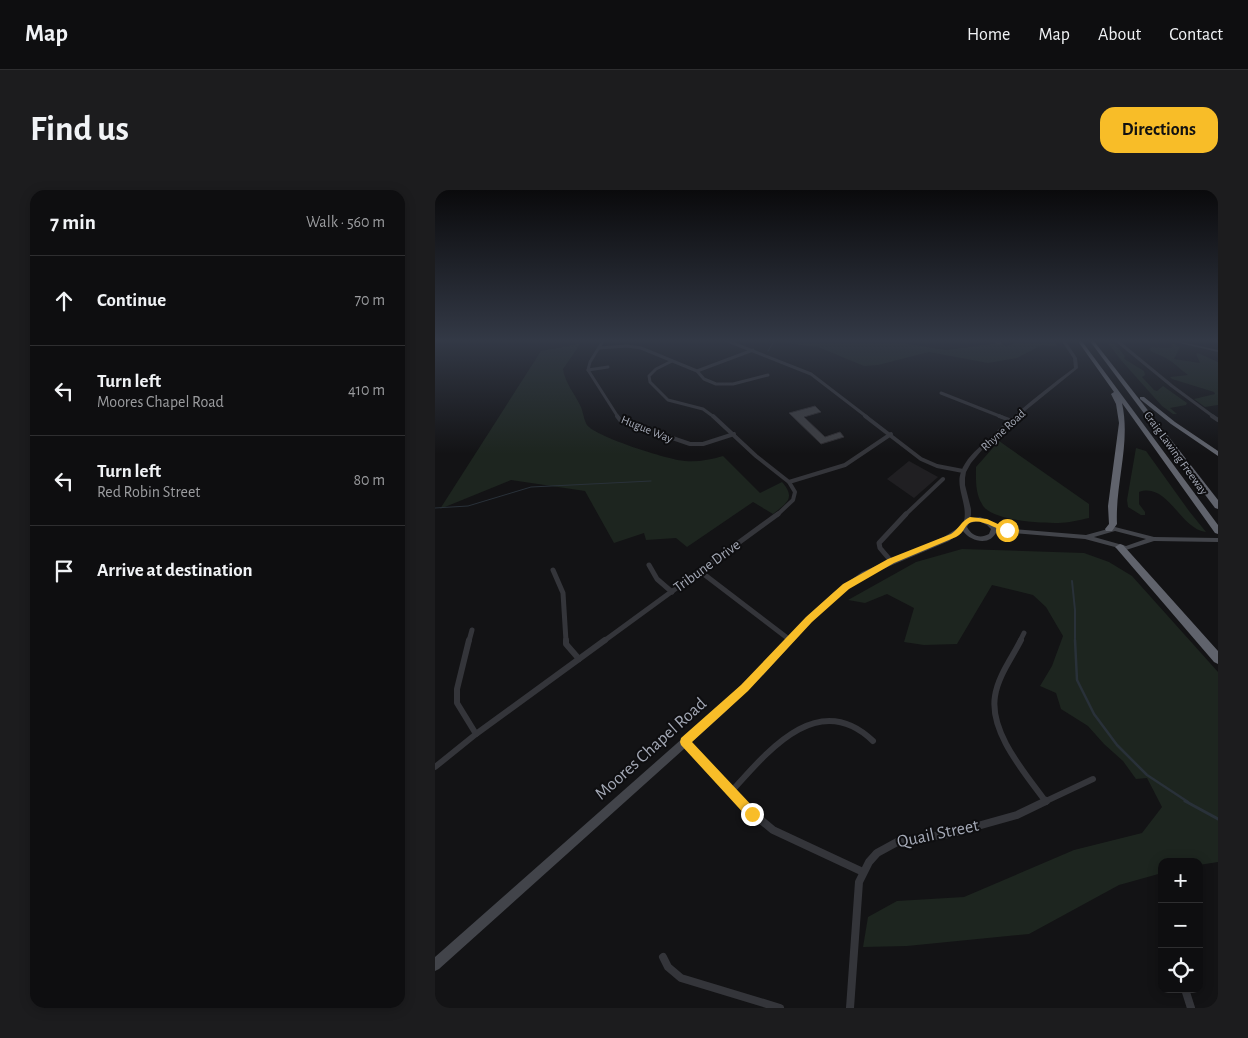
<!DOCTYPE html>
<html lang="en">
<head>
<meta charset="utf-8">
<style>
  body { margin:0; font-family:"Alegreya Sans",sans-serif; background:#1c1c1e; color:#f1f3f6 }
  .controls { position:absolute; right:15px; bottom:15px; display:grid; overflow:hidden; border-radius:10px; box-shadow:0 2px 12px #0003 }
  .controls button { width:45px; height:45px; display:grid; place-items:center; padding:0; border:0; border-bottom:1px solid #2e2e30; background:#0e0e10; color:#f1f3f6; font:25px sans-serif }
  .stop { position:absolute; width:15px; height:15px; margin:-11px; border:4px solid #f8bd28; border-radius:50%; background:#fff }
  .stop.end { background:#f8bd28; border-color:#fff; box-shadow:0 1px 5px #0008 }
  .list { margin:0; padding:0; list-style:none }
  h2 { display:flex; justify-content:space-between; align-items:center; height:65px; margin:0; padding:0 20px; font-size:21px }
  h2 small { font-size:16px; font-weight:400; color:#9b9c9f }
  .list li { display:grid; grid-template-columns:32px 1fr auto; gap:15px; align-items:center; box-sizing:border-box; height:90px; padding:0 20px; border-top:1px solid #2e2e30 }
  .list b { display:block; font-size:19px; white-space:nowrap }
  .list p { margin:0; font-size:16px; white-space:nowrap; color:#9b9c9f }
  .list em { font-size:16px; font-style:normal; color:#9b9c9f }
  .icon { flex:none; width:28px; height:28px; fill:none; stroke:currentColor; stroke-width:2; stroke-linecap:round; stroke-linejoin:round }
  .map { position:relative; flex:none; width:783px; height:818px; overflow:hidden; border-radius:15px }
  header { display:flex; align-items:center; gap:30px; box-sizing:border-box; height:70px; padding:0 25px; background:#0e0e10; border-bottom:1px solid #2e2e30 }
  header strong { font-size:24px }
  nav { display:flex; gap:28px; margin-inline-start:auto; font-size:18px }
  .intro { display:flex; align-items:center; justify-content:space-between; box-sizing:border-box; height:120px; padding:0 30px }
  h1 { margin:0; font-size:35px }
  .button { padding:12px 22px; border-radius:15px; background:#f8bd28; color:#111; font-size:18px; font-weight:700 }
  main { display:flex; gap:30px; padding:0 30px }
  aside { flex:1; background:#0e0e10; border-radius:15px; box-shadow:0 2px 12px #0003 }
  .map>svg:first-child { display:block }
  .built { fill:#201f22 }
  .green { fill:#1d251f }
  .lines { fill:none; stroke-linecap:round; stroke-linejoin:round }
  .stream-far3 { stroke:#293139; stroke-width:1 }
  .stream-far2 { stroke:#293139; stroke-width:2 }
  .stream-far1 { stroke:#293139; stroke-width:2.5 }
  .stream { stroke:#293139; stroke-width:3 }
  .building { fill:#3d3e42; stroke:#2e2d31 }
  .minor-far4 { stroke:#34353a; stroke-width:3 }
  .minor-far3 { stroke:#34353a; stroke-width:4 }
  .minor-far2 { stroke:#34353a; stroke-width:5 }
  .minor-far1 { stroke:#34353a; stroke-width:6 }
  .minor { stroke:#34353a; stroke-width:8 }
  .tertiary { fill:#34353a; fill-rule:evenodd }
  .secondary { fill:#42444a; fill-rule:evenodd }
  .motorway { fill:#60636c; fill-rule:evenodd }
  .route { fill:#f8bd28 }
  .labels { text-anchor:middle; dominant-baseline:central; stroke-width:4; stroke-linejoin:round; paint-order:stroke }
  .far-street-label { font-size:12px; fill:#a4a9b6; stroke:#0e0e10 }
  .street-label { font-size:15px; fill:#a4a9b6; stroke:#0e0e10 }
  .near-street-label { font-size:18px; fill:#a4a9b6; stroke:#0e0e10 }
</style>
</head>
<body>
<header>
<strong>Map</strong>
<nav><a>Home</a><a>Map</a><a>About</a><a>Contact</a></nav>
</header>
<div class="intro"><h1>Find us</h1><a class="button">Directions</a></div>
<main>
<aside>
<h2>7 min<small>Walk · 560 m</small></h2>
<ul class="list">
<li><svg class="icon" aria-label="ahead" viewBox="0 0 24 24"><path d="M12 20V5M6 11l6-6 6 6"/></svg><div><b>Continue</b></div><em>70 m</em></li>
<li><svg class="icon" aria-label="left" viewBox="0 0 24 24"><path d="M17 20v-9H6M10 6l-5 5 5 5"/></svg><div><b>Turn left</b><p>Moores Chapel Road</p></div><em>410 m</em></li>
<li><svg class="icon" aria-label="left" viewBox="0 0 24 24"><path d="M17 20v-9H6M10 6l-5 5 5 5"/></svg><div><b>Turn left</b><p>Red Robin Street</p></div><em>80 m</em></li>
<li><svg class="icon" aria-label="arrive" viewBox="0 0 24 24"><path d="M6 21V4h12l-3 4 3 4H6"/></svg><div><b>Arrive at destination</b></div></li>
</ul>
</aside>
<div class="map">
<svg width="783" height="818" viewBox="0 0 783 818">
  <rect width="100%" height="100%" fill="#131315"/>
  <path class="built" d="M474,271l29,16 -24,21 -27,-19z"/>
  <g class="green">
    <path d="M349,150h131l-8,4 39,6 55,-7 5,4 14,-7h34l3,6 -15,-1 -25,13 -29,5 -59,-11 -51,13 -14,1 -46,-19 -33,-4z"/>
    <path d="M671,150l8,3 11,13 -1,2 2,2 18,11 1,4 -3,2 12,13 3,1 6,-5 24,17 -1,2 -16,3 7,6h-4l-11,-8 -42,-47z"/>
    <path d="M736,153l9,4 -6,12 26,4 -4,-9 2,-1 20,9v43l-13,2 -11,-8 21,-5 -1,-2 -42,-13 -2,-2 18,-2c-8,-6 -16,-14 -24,-18 -6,-3 -10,-3 -15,-8l3,-2 20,1z"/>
    <path d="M144,154v2l-16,23c2,14 12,25 18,38 2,5 3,13 6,18 9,12 82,35 98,36 13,1 25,-1 38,-5l37,37 22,-11c14,16 5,21 -9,32l-20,-12 -66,45 -11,-9 -30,2 -2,-7 -30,10 -29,-52 -74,-11 -71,29 101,-158z"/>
    <path d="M564,251l90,63v14c-10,2 -21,5 -31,5 -17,0 -68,-2 -76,-19 -7,-11 -6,-25 -6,-37z"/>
    <path d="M701,258l10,3 43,60 17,21c-26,-3 -38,-50 -67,-40v12l6,8v3h-4l-13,-8 -1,-7z"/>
    <path d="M527,359l122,4 25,9 23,14 86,96v190l-19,3v-3h-37v11l-43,12 -90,49 -122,12 -44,1 5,-30 29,-16 67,-4 110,-47 68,-17 20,-26 -15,-29 -11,1 -13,-18 -19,-17 -16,-18 -27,-17 -5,-16 -16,-7 12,-20 11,-30 -17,-29 -13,-12 -41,-10 -35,59 -33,1 -20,-3 10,-34 -27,-14 -22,9 -17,-3 68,-38z"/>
  </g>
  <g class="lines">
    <g class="stream-far3">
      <path d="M333,161l7,-11"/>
      <path d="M0,318l33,-2 63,-19 120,-6"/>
    </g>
    <path class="stream-far2" d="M637,391l3,29v31"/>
    <path class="stream-far1" d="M640,450l2,40 17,34 23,31 30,30 41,27"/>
    <path class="stream" d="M750,611l33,18"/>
  </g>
  <path class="building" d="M380,216l6,6 -17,5 21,20 15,-5 4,5 -23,7 -32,-31z"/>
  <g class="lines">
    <g class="minor-far4">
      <path d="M290,150l86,34 56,43"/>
      <path d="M556,150l9,3"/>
      <path d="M681,150l56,46 42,31"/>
      <path d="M779,150l4,1"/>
      <path d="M168,151l-13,21 -2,8 30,47"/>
      <path d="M164,158l28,-2 14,2 56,23 7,8 12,5h17l35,-9"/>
      <path d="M237,171l-16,8 -7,7 1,6 18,18 35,9 11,8"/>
      <path d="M153,180l20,-3"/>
      <path d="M262,181l56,-21"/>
      <path d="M506,203l61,24"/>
    </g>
    <g class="minor-far3">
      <path d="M182,226l3,4 70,24h13l31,-10"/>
      <path d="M278,226l43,40 33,26 6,10 -2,8 -16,15"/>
      <path d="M430,226l56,43 16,7 26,5"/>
      <path d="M564,226l13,5"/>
      <path d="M777,226l6,4"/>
      <path d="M354,292l56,-17 46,-31"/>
      <path d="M470,325l38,-36"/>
    </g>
    <g class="minor-far2">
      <path d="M456,371l-11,-13 -1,-5 27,-29"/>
      <path d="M214,375l8,14 15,13"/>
      <path d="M118,380l10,23 3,48"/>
      <path d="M266,382l89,68"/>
      <path d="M34,451l3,-11"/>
      <path d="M169,451l174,-127"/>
      <path d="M585,451l4,-8"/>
    </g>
    <g class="minor-far1">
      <path d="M34,450l-12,49v14l19,31"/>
      <path d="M131,450v4l13,15"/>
      <path d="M586,450c-9,18 -23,36 -26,56 -6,37 31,78 51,106"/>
      <path d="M250,552l54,60"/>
      <path d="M0,577l41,-33 129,-94"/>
      <path d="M296,602c36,-40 87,-104 142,-51"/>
      <path d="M609,612l49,-23"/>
    </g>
    <g class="minor">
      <path d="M303,611l35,29 90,42"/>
      <path d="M228,767l5,10 13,11 99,30"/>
      <path d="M750,799l6,19"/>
      <path d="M415,818l9,-126 10,-20 8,-9 22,-12 50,-7 68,-19 29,-14"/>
    </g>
    <g class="tertiary">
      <path d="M626,150h4l12,18 1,10 -63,51 -33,31 -11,13 -5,9 -1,6v7l6,24v6l-2,7h-4l-1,-1c4,-17 -9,-34 -3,-49 4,-12 15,-22 24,-30 28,-27 58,-51 89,-74l-1,-10z"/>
      <path d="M732,150h5l46,10v2z"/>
    </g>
    <path class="secondary" d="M545,327l21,9 11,3 74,6 29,-8 39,10 64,1v4l-64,-1 -28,9 -41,-11 -73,-6 -15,-3c-5,16 -25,13 -34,1l-14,10 -71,30 -25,14 -14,11 -25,23 -51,56 -39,38 -285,256 -4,2v-14l283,-250 39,-37 52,-55 25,-23 28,-20 82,-35 17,-11 4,-7zM544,331l8,4 4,4 -2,5c-9,5 -17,2 -22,-7l2,-4zM680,341l31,8 -20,7 -32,-9z"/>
    <g class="motorway">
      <path d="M642,150h4l137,185v9l-3,-1 -93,-130c9,40 -7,81 -5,121l-5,7h-6l-1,-2 4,-5 -1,-18 11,-83 -3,-19 -5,-10 3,-2z"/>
      <path d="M654,150h4l125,160v9l-3,-1z"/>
      <path d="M705,207h4l31,25 43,29v5l-47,-32 -31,-25z"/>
      <path d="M685,354l3,1 95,106v13l-4,-2 -97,-113 -2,-2z"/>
    </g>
  </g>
  <linearGradient id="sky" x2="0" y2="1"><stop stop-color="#0a0a0c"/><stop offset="0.57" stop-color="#333946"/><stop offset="1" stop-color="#333946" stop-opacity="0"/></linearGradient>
  <rect width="783" height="264" fill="url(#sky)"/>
  <path class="route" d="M535,327l17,2 24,11 -4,3c-10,-4 -31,-18 -40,-8 -4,5 -5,9 -11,12l-62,26 -45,26 -37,33 -64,69 -56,51 64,68 2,4 -2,4 -4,2 -4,-2 -67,-73 -1,-3 1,-4 60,-53 65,-68 37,-33 45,-25 63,-25c8,-5 10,-13 19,-17z"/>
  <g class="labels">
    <g class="far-street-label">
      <text transform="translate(212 239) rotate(22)">Hugue Way</text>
      <text transform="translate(568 240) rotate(-42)">Rhyne Road</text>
      <text transform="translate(741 263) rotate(54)">Craig Lawing Freeway</text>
    </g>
    <g class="street-label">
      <text transform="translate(272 376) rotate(-36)">Tribune Drive</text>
    </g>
    <g class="near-street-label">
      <text transform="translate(216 559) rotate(-42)">Moores Chapel Road</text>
      <text transform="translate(503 644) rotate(-12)">Quail Street</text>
    </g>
  </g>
</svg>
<div class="controls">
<button>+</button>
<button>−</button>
<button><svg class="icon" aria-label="locate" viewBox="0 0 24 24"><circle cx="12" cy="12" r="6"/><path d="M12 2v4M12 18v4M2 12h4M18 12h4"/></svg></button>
</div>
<div class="stop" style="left:572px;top:340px"></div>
<div class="stop end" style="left:317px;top:624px"></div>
</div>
</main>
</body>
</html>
